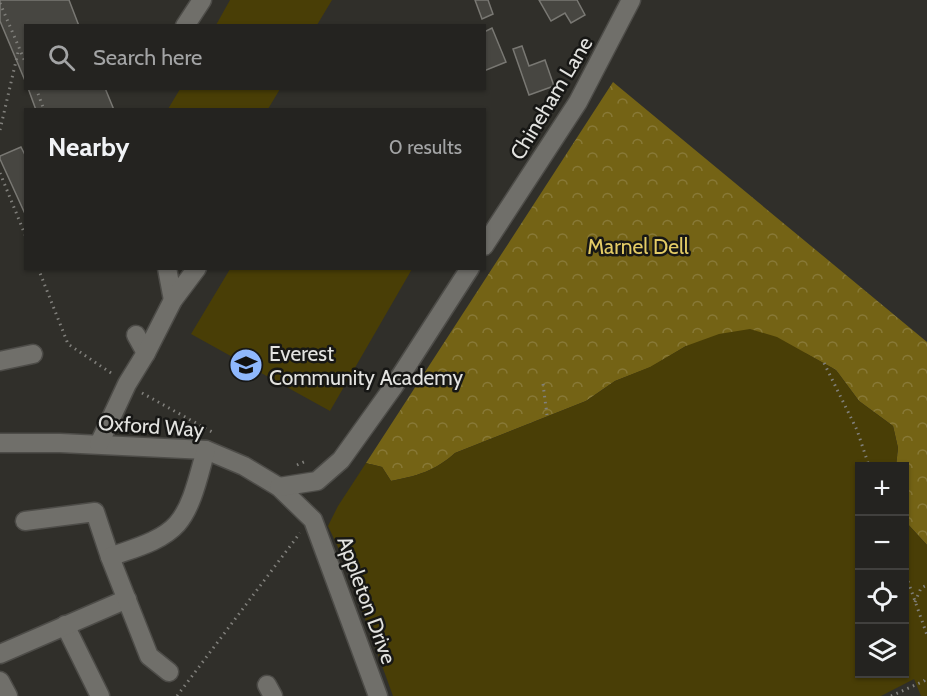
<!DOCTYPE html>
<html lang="en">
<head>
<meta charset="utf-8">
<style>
  body { margin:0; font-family:Cabin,sans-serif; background:#302f2d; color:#f1f3f6 }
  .controls { position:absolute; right:18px; bottom:18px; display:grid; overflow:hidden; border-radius:0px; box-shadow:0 2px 4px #0004 }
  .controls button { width:54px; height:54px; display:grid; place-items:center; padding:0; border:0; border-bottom:2px solid #41403e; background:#242320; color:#f1f3f6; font:30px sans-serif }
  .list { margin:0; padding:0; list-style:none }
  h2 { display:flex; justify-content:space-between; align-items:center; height:78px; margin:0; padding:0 24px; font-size:26px }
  h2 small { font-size:20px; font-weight:400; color:#a3a4a5 }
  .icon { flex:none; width:33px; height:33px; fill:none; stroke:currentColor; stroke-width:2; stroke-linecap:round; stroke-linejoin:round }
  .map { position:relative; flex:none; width:927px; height:696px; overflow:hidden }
  .search { position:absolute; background:#242320; box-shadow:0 2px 4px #0004; left:24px; top:24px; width:462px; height:66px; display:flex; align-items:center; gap:15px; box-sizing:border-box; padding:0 21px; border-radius:0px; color:#a3a4a5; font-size:22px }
  .panel { position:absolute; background:#242320; box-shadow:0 2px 4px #0004; left:24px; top:108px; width:462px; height:162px; border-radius:0px }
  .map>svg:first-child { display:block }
  .forest { fill:url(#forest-crowns) }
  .green { fill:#493e06 }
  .building { fill:#474641; stroke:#797873; stroke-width:1.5 }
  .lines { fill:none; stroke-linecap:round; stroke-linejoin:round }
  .minor-casing { stroke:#4d4c48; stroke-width:21 }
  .path { stroke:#81807c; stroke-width:3; stroke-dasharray:1.5 4.5; stroke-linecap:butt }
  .minor { stroke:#706f6a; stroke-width:18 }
  .labels { text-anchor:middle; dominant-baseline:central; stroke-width:5; stroke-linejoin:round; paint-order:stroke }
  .street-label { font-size:21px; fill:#e3e3e0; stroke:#171715 }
  .park-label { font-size:21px; fill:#e3cb65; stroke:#171715 }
  .poi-label { font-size:21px; fill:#e3e3e0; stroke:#171715; text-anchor:start }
</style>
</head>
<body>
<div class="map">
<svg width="927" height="696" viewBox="0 0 927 696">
  <defs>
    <pattern id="forest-crowns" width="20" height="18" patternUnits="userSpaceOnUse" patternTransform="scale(1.5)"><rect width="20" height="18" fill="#746315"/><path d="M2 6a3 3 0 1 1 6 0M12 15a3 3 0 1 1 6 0" fill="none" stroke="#887937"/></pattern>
  </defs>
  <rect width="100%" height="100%" fill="#302f2a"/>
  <path class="forest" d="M613,82l314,260v203l-22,-24 -1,-55h-8l2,-18 -5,-22 -34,-25 -23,-31 -31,-17 -119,-7 -35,21 -36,14 -29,20 -131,52c-20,18 -38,23 -64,28l-9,-14 -16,-4z"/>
  <g class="green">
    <path d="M230,0h102l-15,25h-101z"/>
    <path d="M180,89v-1l100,1 -12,20h-100z"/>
    <path d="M230,269v-1l182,1 -82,142 -139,-77z"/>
    <path d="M750,329l27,8 59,33 23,31 34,25 5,22 -2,18h-36v208h44l1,-153 22,24v151h-6l-7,-17 -33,17h-488l-50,-138 -15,-32 10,-20 28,-43 16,4 9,14c26,-5 44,-10 64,-28l131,-52 29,-20 35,-14 36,-21 33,-12z"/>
  </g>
  <g class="building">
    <path d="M0,0h69l10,26h-53v57l-26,-62z"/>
    <path d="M475,0h13l5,14 -11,5z"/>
    <path d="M539,0h38l8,15 -14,8 -6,-10 -14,8z"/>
    <path d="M492,28l14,34 -22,9v-39z"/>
    <path d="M522,46l7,20 16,-6 9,26 -25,9 -16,-46z"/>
    <path d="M28,88h77l9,22h-78z"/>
    <path d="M21,147l5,10v59l-26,-57v-3z"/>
  </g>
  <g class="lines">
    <defs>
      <g id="minor">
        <path d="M185,26l17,-26"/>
        <path d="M484,246l94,-144 53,-102"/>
        <path d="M167,268l6,32"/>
        <path d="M136,335l10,18"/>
        <path d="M0,361l33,-7"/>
        <path d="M0,443h60l146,7 38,16 35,21 34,33 65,176"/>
        <path d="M99,444l28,-60 19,-31 27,-53 24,-32"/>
        <path d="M279,487l38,-6 24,-21 53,-74 76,-118"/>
        <path d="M25,521l70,-9 15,45"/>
        <path d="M65,625l35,71"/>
        <path d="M0,654l127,-55"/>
        <path d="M169,672l-20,-16 -39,-99c21,-8 51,-15 67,-33 16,-18 22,-51 29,-74"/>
        <path d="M0,681l8,15"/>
        <path d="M267,685l6,11"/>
      </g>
    </defs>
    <use href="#minor" class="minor-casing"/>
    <g class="path">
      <path d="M0,3l26,61"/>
      <path d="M36,88l8,22"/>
      <path d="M0,130l19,-82"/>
      <path d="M0,173l26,64"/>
      <path d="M38,268l30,76 46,31"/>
      <path d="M824,363l33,67 12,36"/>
      <path d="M543,384l4,31"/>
      <path d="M142,393l72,40"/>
      <path d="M297,465l9,-4"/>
      <path d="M904,570l23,65"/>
      <path d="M915,602l6,-14 6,-3"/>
      <path d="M177,696l123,-163"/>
      <path d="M891,696l33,-15 3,-4"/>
    </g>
    <use href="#minor" class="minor"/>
  </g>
  <defs>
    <symbol id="school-disc" viewBox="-11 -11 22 22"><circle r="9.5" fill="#8fb8fd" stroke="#171715"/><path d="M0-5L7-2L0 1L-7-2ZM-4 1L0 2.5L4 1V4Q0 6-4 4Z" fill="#111"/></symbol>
  </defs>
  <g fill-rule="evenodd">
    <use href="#school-disc" x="227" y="346" width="38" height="38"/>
  </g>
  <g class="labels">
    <g class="street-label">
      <text transform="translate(551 98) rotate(-59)">Chineham Lane</text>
      <text transform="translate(151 426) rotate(4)">Oxford Way</text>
      <text transform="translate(367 600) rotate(70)">Appleton Drive</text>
    </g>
    <g class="park-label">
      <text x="638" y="246">Marnel Dell</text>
    </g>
    <g class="poi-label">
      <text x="269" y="353">Everest<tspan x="269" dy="24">Community Academy</tspan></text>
    </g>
  </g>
</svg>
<div class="controls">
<button>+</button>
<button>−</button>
<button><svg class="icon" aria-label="locate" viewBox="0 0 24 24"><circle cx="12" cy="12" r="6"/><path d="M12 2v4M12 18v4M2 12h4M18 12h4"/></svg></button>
<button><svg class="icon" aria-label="layers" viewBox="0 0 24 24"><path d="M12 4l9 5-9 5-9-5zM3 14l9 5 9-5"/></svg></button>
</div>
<div class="search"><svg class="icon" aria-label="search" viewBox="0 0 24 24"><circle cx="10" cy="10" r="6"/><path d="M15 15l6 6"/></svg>Search here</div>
<section class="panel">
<h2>Nearby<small>0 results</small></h2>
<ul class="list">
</ul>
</section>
</div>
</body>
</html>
